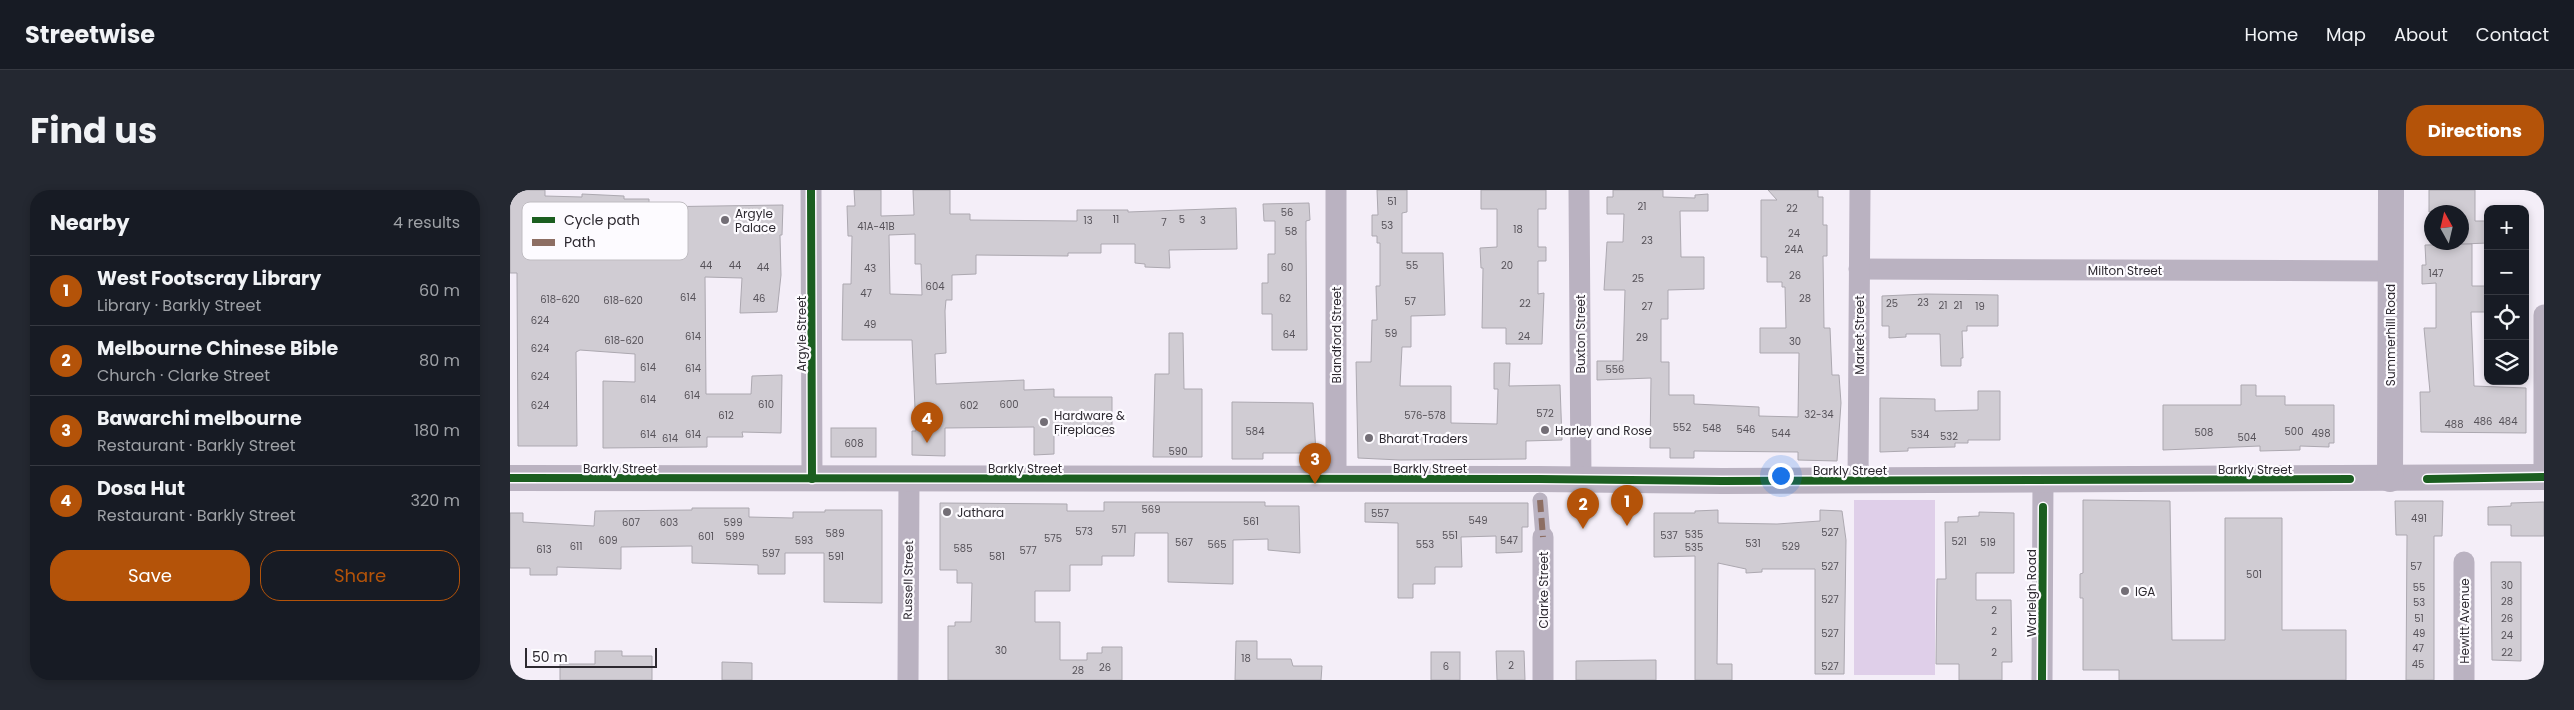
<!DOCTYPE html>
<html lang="en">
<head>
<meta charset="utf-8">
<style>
  body { margin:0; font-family:Poppins,sans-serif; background:#242831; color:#f1f3f6 }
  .controls { position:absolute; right:15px; top:15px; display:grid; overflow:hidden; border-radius:10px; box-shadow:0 2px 8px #0003 }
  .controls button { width:45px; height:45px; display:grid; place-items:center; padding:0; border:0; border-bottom:1px solid #363941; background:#171b24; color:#f1f3f6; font:25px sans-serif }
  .compass { position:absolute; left:1914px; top:15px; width:45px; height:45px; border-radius:50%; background:#171b24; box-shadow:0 2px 8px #0003; rotate:352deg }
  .scale { position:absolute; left:15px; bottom:12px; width:132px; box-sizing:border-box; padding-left:5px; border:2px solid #2d2930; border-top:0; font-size:14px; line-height:18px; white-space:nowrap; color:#2d2930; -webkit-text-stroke:4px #fdfbff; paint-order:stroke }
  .you { position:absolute; left:1270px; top:285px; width:18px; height:18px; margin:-12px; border:4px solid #fff; border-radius:50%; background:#1a73e8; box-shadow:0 0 0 8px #1a73e833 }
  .badge { display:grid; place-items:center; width:32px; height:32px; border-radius:50%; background:#b45309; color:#fff; font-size:16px; font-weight:700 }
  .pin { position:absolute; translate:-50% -41px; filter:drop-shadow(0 1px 2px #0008) }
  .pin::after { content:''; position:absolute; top:26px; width:18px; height:15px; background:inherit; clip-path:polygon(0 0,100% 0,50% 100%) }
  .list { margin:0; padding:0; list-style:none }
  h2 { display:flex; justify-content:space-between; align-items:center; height:65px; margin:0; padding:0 20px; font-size:21px }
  h2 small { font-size:16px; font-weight:400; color:#9ea1a6 }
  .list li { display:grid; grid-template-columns:32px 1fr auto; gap:15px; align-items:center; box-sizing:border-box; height:70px; padding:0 20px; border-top:1px solid #363941 }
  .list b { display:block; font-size:19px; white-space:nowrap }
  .list p { margin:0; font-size:16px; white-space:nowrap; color:#9ea1a6 }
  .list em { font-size:16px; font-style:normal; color:#9ea1a6 }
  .actions { display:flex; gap:10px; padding:15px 20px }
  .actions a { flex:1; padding:11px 0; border:1px solid #b45309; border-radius:20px; text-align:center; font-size:18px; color:#b45309 }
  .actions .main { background:#b45309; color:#fff }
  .icon { flex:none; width:28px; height:28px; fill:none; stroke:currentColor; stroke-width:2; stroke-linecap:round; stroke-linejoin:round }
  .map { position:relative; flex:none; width:2034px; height:490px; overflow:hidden; border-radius:20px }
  header { display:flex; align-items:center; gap:30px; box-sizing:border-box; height:70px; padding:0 25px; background:#171b24; border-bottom:1px solid #363941 }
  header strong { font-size:24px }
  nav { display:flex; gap:28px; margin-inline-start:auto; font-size:18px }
  .intro { display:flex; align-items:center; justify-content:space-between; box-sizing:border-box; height:120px; padding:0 30px }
  h1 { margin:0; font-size:35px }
  .button { padding:12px 22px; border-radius:20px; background:#b45309; color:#fff; font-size:18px; font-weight:700 }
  main { display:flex; gap:30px; padding:0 30px }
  aside { flex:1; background:#171b24; border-radius:20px; box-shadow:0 2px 8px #0003 }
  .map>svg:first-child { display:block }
  .green { fill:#dfcfe9 }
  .building { fill:#d0ccd3; stroke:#aca8b0; fill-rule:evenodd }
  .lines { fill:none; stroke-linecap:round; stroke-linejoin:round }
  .pedestrian { stroke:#bab2c1; stroke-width:15 }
  .minor { stroke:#bab2c1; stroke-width:21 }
  .tertiary { stroke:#bab2c1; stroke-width:26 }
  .quiet { stroke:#8d6e63; stroke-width:6; stroke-dasharray:12 6; stroke-linecap:butt }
  .cycleway-casing { stroke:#fdfbff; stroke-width:11 }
  .cycleway { stroke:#1b5e20; stroke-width:8 }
  .poi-dot { fill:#736e76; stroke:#fdfbff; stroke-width:2 }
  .labels { text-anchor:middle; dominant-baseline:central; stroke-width:4.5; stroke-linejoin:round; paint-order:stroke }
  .number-label { font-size:10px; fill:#565259 }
  .poi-label { font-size:12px; fill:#2d2930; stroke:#fdfbff; text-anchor:start }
  .street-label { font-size:12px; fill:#2d2930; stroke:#fdfbff }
  .key { fill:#fdfbff; stroke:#bfbcc1; stroke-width:1 }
  .key-label { font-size:14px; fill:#2d2930 }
</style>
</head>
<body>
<header>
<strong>Streetwise</strong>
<nav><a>Home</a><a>Map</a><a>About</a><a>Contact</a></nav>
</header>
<div class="intro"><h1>Find us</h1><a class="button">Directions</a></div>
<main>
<aside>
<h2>Nearby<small>4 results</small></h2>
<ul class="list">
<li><span class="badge">1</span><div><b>West Footscray Library</b><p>Library · Barkly Street</p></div><em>60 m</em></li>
<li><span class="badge">2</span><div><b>Melbourne Chinese Bible</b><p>Church · Clarke Street</p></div><em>80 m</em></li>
<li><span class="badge">3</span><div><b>Bawarchi melbourne</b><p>Restaurant · Barkly Street</p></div><em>180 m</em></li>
<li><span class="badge">4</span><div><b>Dosa Hut</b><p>Restaurant · Barkly Street</p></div><em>320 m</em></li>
</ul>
<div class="actions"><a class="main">Save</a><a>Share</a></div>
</aside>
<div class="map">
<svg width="2034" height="490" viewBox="0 0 2034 490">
  <rect width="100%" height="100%" fill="#f4eef8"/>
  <rect class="green" x="1344" y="310" width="81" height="175"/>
  <g class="building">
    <path d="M0,0h35v6l37,1v-3l42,2v3h25v8l134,-2 -1,30h-2l1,40 -4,37 -37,1 2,-35 -37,-1 1,117h45l1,-18 30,-1 -1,58 -39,-1 1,5h-36v10l-104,1v-67l32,1v-28l-55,-4 -4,2 1,94h-59l-1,-173h-7zM65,31h29l1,32h-28z"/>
    <path d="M344,0h27v26l33,-1 -1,-25h37v24h20v6l107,1v-11h51v2l108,-4 1,41 -68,1 1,18 -25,-1v-3l-10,-1v-19h-34v9h-33v3l-92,-1v19l-24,1v25h-6l-1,11 1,42 -11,1 1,30 88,-4v10l30,-1v8h58v39l-58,-1v19l-20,1v-28l-89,1v28l-33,-1v-24h4l-4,-91h-70l1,-56h8l1,-48h-4l-1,-30h8zM405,44v30h6l1,31 -32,-1 -1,-59z"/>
    <path d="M867,0h30v22l-5,1v40h41l2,62 -34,1v31h-9l-2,39h51v37l46,1 1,-35h-4v-26h16l-1,23 51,-1 2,55 -36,1v18l-126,1 -42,-2 -2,-96h15l1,-42h5l-1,-34h4v-43h-3v-7h-5v-21h6z"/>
    <path d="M971,0h65v19h-8v38h8v14h-8v33l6,-1 -2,51h-36v-16h-24l1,-60h-2l-1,-20 17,-1v-38h-16z"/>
    <path d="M1103,0h50v7l32,1v-3l13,-1v17h-28l1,46h23v32l-36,1v29h-7v43h8v33h25v9l65,3v9l39,1 1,-64h-39v-25h26l-1,-41h-3v-5h-15v-25h-6v-57h16l-9,-10h50v7h5v28h4v31h-4l1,72h6l2,47h7l2,28 -4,58 -39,-1v-8l-104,-1v7h-24v-10h-20l1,-70 -54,2v-19h26l2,-71h-21l3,-48h16l1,-28h-17v-17h6z"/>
    <path d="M1919,0h46v31h13v22l-26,1v-32h-33z"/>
    <path d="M799,13l1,17 -4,1v16l1,113h-35v-36h-10v-31h6v-29h7v-33h-11l-1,-17z"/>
    <path d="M1962,54v42h16v26h-17l3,74 52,2v45l-105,-1 -1,-40h10l-6,-64h12v-45l-14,1v-19h4l-1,-20z"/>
    <path d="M1416,104l72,1v31h-31v5h-5l1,27h-2v8h-20l-1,-32h-34v3l-17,1v-12h-7v-30z"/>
    <path d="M659,143h14l1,56h18v68h-49l2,-83h14z"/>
    <path d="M1731,195h15v11h29v9h49v38h-5v4l-29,-1v4l-40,1v-5l-97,4v-45h78z"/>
    <path d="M1468,201h22v49h-32v3h-13v4l-47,1v3l-28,1v-54l55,1v12l43,-1z"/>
    <path d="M722,212l81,1 3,50h-53v6h-31z"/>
    <rect x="321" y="238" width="45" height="29"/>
    <path d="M1573,310l87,1 2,139h53v-122h57v112h64v50h-227v-10h-36v-72h-3v-24l3,-1z"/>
    <path d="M1885,311h48l-1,35h-8v144h-28l1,-145h-11z"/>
    <path d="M594,312h161v4h34l1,47 -32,-3v-11l-35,1v44l-65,-2v-49h-33l-1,23h-32v9h-32v26h-35v31h25v38h27v-7h15v-6h20v33h-174v-54h7v-4h16l1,-39h-15v-13h-17v-67l127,1v7h37z"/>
    <path d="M2034,312v34h-33v-11h-23v-18l23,-1v-3z"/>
    <path d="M855,313h163v24h-6v25l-26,1v-17l-35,1 1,30h-27v17h-22v14h-15v-75l-33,-1z"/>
    <path d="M182,318h57v9l44,1v-6h32v-2h57v93l-58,-1v-49h-39v21h-27v-9l-66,-2v-17l-71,1v22l-64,-2v8h-27v-7h-20v-55h13v9l71,4 1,-15 97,-1z"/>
    <path d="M1208,320v13l59,1 43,-3v-11l22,1 4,29 -2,134h-29v-105h-53v3l-16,1v-4l-28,-6 -1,101h15v16h-37v-124l-41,1v-44h41v-2z"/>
    <path d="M1469,322l35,1v60h-38v27h35l1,62h-10v18h-43v-16h-23l1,-85h9l-1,-57h13v-5l21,-1z"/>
    <path d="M1981,372h30v99l-29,-1z"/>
    <path d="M726,451h21v18h34l2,7h29l-1,14h-86z"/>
    <path d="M85,461h27v5h30v24h-92v-16h35z"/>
    <path d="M986,461h28l1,29h-28z"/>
    <rect x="921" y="462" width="29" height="28"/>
    <path d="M1146,470v20h-80v-19z"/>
    <path d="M212,472l30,1v17h-30z"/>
  </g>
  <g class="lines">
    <path class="pedestrian" d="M1030,310l3,37"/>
    <g class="minor">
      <path d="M301,0l1,289"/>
      <path d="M1069,0l2,289"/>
      <path d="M1349,79l531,2"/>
      <path d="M2034,287v-162"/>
      <path d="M826,289v-289"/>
      <path d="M1348,291l2,-291"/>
      <path d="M398,490l1,-201"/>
      <path d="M1033,490v-143"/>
      <path d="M1532,490l1,-200"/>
      <path d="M1954,490v-118"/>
    </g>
    <g class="tertiary">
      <path d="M0,288l1029,1 183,2 822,-4"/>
      <path d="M1880,289l1,-289"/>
    </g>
    <path class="quiet" d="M1030,310l3,37"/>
    <defs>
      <g id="cycleway">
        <path d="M301,0l1,289"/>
        <path d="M0,288l1029,1 183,2 628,-2"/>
        <path d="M1917,289l117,-2"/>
        <path d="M1532,490l1,-173"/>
      </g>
    </defs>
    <use href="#cycleway" class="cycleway-casing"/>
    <use href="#cycleway" class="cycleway"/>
  </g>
  <g class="poi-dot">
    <circle cx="215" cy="30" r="5"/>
    <circle cx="534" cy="232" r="5"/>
    <circle cx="1035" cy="240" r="5"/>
    <circle cx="859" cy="248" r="5"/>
    <circle cx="437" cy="322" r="5"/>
    <circle cx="1615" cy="401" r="5"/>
  </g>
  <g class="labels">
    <g class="number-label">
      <text x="882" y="11">51</text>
      <text x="1132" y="16">21</text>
      <text x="1282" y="18">22</text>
      <text x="777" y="22">56</text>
      <text x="606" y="29">11</text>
      <text x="672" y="29">5</text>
      <text x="578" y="30">13</text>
      <text x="693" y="30">3</text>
      <text x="654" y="32">7</text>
      <text x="877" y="35">53</text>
      <text x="366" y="36">41A-41B</text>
      <text x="1008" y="39">18</text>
      <text x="781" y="41">58</text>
      <text x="1284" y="43">24</text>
      <text x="1137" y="50">23</text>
      <text x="1284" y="59">24A</text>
      <text x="196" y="75">44</text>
      <text x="225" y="75">44</text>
      <text x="902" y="75">55</text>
      <text x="997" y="75">20</text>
      <text x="253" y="77">44</text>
      <text x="777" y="77">60</text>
      <text x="360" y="78">43</text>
      <text x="1926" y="83">147</text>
      <text x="1285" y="85">26</text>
      <text x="1128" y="88">25</text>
      <text x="425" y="96">604</text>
      <text x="356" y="103">47</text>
      <text x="178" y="107">614</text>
      <text x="249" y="108">46</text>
      <text x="775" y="108">62</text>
      <text x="1295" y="108">28</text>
      <text x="50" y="109">618-620</text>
      <text x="113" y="110">618-620</text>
      <text x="900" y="111">57</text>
      <text x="1413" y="112">23</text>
      <text x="1015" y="113">22</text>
      <text x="1382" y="113">25</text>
      <text x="1433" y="115">21</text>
      <text x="1448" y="115">21</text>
      <text x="1137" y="116">27</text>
      <text x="1470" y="116">19</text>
      <text x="30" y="130">624</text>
      <text x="360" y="134">49</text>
      <text x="881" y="143">59</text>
      <text x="779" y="144">64</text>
      <text x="183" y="146">614</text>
      <text x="1014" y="146">24</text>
      <text x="1132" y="147">29</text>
      <text x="114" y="150">618-620</text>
      <text x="1285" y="151">30</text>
      <text x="30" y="158">624</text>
      <text x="138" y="177">614</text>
      <text x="183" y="178">614</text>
      <text x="1105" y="179">556</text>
      <text x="30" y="186">624</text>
      <text x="182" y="205">614</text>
      <text x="138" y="209">614</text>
      <text x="256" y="214">610</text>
      <text x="499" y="214">600</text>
      <text x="30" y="215">624</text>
      <text x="459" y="215">602</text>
      <text x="1035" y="223">572</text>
      <text x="1309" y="224">32-34</text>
      <text x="216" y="225">612</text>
      <text x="915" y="225">576-578</text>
      <text x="1973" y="231">486</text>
      <text x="1998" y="231">484</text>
      <text x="1944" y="234">488</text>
      <text x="1172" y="237">552</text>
      <text x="1202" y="238">548</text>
      <text x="1236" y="239">546</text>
      <text x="745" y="241">584</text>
      <text x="1784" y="241">500</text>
      <text x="1694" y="242">508</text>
      <text x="1271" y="243">544</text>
      <text x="1811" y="243">498</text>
      <text x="138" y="244">614</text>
      <text x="183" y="244">614</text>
      <text x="1410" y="244">534</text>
      <text x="1439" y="246">532</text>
      <text x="1737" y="247">504</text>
      <text x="160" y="248">614</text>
      <text x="344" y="253">608</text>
      <text x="668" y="261">590</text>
      <text x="641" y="319">569</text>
      <text x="870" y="323">557</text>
      <text x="1909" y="328">491</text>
      <text x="968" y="330">549</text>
      <text x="741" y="331">561</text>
      <text x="121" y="332">607</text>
      <text x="159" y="332">603</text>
      <text x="223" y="332">599</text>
      <text x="609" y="339">571</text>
      <text x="574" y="341">573</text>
      <text x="1320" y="342">527</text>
      <text x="325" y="343">589</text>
      <text x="1184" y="344">535</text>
      <text x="940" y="345">551</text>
      <text x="1159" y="345">537</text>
      <text x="196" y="346">601</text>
      <text x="225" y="346">599</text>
      <text x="543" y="348">575</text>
      <text x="98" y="350">609</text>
      <text x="294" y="350">593</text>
      <text x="999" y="350">547</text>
      <text x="1449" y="351">521</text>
      <text x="674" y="352">567</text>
      <text x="1478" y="352">519</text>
      <text x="1243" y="353">531</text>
      <text x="707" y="354">565</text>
      <text x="915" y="354">553</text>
      <text x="66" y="356">611</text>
      <text x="1281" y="356">529</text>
      <text x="1184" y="357">535</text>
      <text x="453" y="358">585</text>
      <text x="34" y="359">613</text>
      <text x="518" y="360">577</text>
      <text x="261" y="363">597</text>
      <text x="326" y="366">591</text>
      <text x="487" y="366">581</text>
      <text x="1320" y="376">527</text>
      <text x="1906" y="376">57</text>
      <text x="1744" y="384">501</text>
      <text x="1997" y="395">30</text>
      <text x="1909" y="397">55</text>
      <text x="1320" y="409">527</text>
      <text x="1997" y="411">28</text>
      <text x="1909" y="412">53</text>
      <text x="1484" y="420">2</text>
      <text x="1909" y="428">51</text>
      <text x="1997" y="428">26</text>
      <text x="1484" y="441">2</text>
      <text x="1320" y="443">527</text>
      <text x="1909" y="443">49</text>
      <text x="1997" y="445">24</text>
      <text x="1908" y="458">47</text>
      <text x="491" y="460">30</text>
      <text x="1484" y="462">2</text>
      <text x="1997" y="462">22</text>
      <text x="736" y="468">18</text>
      <text x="1908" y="474">45</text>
      <text x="1001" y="475">2</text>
      <text x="936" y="476">6</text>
      <text x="1320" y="476">527</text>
      <text x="595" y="477">26</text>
      <text x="568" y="480">28</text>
    </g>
    <g class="poi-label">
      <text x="225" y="23">Argyle<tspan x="225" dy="14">Palace</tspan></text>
      <text x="544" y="225">Hardware &amp;<tspan x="544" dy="14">Fireplaces</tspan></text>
      <text x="1045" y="240">Harley and Rose</text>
      <text x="869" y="248">Bharat Traders</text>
      <text x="447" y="322">Jathara</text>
      <text x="1625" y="401">IGA</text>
    </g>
    <g class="street-label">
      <text x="1615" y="80">Milton Street</text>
      <text transform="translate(291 144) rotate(-90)">Argyle Street</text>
      <text transform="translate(1070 144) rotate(-90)">Buxton Street</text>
      <text transform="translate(826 145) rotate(-90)">Blandford Street</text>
      <text transform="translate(1349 145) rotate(-90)">Market Street</text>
      <text transform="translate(1880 145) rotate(-90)">Summerhill Road</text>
      <text x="110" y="278">Barkly Street</text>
      <text x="515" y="278">Barkly Street</text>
      <text x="920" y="278">Barkly Street</text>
      <text x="1745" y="279">Barkly Street</text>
      <text x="1340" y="280">Barkly Street</text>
      <text transform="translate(398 390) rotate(-89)">Russell Street</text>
      <text transform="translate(1033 400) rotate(-90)">Clarke Street</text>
      <text transform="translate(1521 403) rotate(-90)">Warleigh Road</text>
      <text transform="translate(1954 431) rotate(-90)">Hewitt Avenue</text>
    </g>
  </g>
  <rect x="12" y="12" width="166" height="58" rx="8" class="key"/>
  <rect x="22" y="27" width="23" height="6" fill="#1b5e20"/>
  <rect x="22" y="49" width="23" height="7" fill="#8d6e63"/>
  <g class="key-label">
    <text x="54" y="35">Cycle path</text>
    <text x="54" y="57">Path</text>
  </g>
</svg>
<div class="controls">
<button>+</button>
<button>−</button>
<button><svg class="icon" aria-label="locate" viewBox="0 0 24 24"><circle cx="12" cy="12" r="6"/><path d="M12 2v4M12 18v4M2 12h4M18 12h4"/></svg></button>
<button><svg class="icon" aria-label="layers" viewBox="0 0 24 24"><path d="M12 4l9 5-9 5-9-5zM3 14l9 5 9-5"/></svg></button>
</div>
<svg class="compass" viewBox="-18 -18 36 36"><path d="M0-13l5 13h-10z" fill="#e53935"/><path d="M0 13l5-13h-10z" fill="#9ea1a6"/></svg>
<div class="scale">50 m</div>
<div class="you"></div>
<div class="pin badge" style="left:1117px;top:336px">1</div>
<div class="pin badge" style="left:1073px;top:339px">2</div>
<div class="pin badge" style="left:805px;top:294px">3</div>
<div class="pin badge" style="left:417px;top:253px">4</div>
</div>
</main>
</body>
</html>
